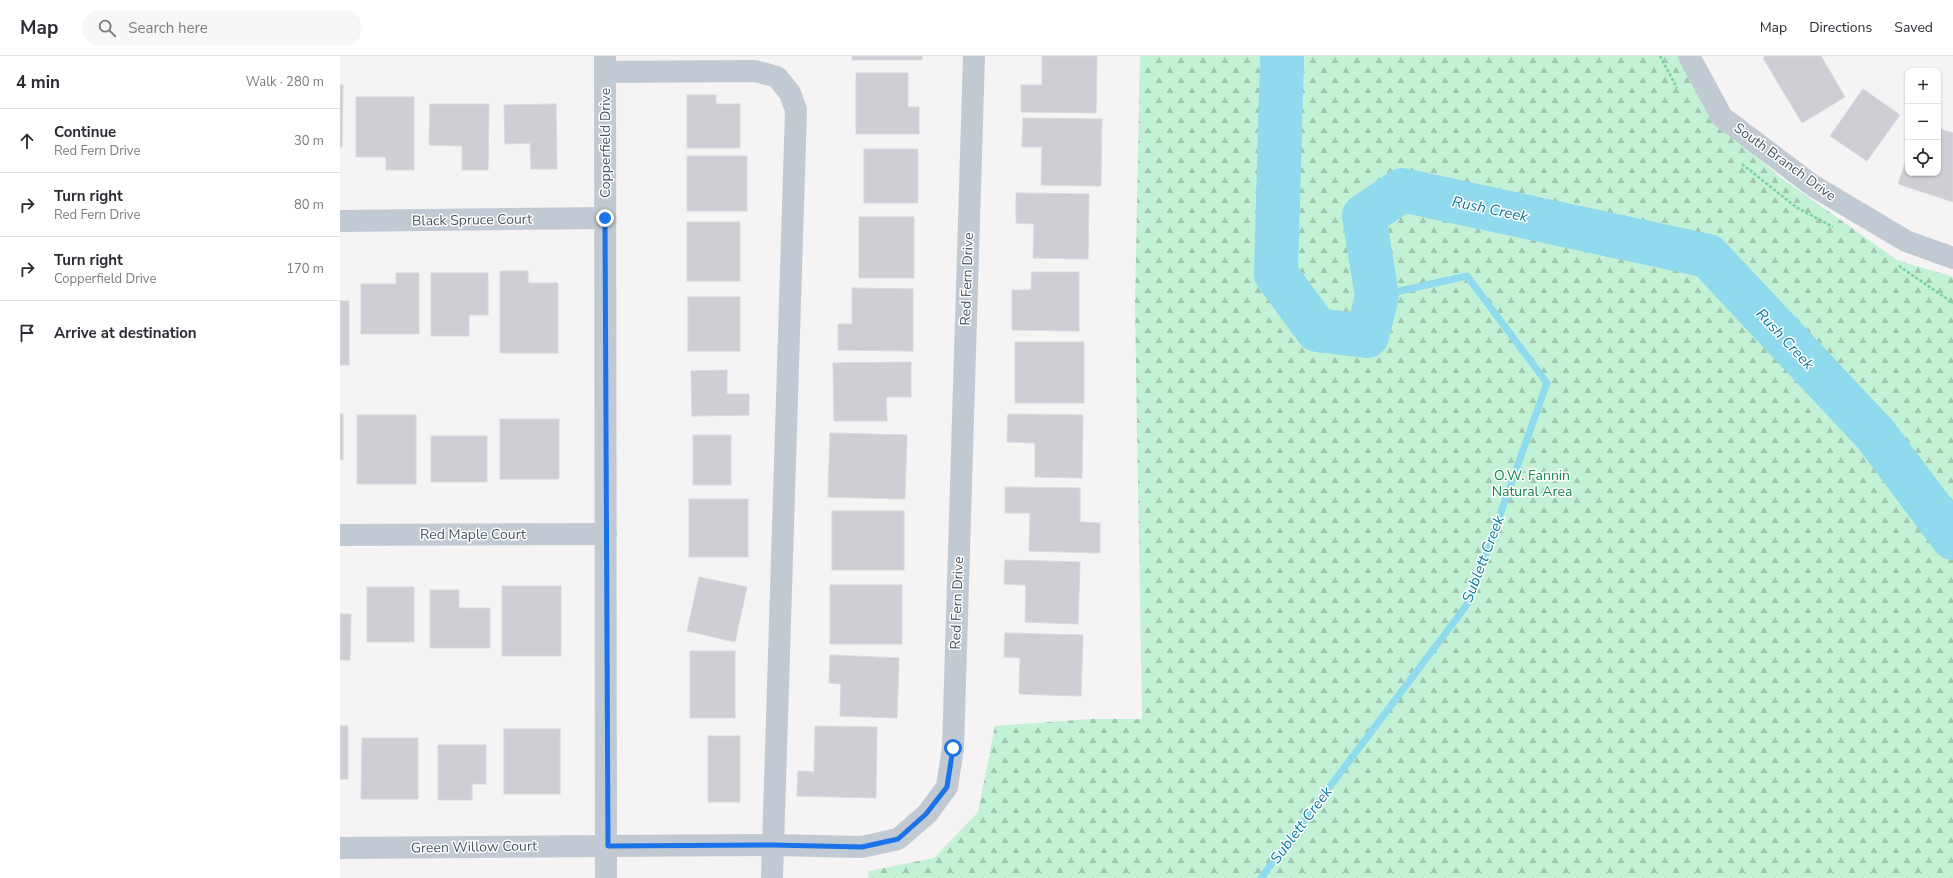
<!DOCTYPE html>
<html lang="en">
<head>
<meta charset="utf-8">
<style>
  body { margin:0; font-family:"Nunito Sans",sans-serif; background:#f7f7f7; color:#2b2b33 }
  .controls { position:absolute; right:12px; top:12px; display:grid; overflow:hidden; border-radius:8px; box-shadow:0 1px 3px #0004 }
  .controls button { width:36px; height:36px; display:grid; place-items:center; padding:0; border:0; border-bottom:1px solid #e1e1e2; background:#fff; color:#2b2b33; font:20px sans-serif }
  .stop { position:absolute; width:12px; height:12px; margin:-9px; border:3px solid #1a73e8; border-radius:50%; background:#fff }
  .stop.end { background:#1a73e8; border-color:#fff; box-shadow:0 1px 4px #0008 }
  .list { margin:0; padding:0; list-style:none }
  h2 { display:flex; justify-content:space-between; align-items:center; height:52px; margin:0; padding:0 16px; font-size:17px }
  h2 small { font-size:13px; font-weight:400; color:#7c7c81 }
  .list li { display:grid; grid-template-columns:26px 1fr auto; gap:12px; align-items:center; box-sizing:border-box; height:64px; padding:0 16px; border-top:1px solid #e1e1e2 }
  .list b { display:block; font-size:15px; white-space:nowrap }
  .list p { margin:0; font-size:13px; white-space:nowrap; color:#7c7c81 }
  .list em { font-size:13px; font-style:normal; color:#7c7c81 }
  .icon { flex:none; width:22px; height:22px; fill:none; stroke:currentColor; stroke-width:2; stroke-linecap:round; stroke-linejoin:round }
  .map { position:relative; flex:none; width:1613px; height:822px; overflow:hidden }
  header { display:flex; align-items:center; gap:24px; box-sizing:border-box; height:56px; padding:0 20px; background:#fff; border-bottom:1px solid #e1e1e2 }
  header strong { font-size:19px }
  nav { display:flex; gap:22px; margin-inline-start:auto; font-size:14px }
  .search { width:280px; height:36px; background:#f7f7f7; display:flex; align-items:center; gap:10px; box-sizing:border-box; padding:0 14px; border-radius:22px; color:#7c7c81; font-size:15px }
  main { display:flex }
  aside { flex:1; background:#fff }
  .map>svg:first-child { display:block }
  .forest { fill:url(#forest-firs) }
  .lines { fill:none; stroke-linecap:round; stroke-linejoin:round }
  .stream { stroke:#90daee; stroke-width:7 }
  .river { stroke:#90daee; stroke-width:44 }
  .building { fill:#cdcfd5; stroke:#d7d9de }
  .path { stroke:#7ad0a6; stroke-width:2.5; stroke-dasharray:3 2; stroke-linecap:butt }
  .minor { stroke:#c1cad2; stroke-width:22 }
  .route { stroke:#1a73e8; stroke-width:5 }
  .labels { text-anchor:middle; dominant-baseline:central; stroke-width:3; stroke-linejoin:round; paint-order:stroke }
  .street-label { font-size:14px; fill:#4a5661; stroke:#fff }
  .park-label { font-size:14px; fill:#17864f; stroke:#fff }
  .water-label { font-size:15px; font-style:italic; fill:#0c7c9b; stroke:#fff }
</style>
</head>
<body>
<header>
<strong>Map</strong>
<div class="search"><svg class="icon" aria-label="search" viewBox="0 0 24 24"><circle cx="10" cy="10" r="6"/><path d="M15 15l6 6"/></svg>Search here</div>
<nav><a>Map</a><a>Directions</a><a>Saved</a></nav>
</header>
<main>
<aside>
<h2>4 min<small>Walk · 280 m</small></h2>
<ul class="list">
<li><svg class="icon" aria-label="ahead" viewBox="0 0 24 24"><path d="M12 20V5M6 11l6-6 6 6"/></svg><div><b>Continue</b><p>Red Fern Drive</p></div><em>30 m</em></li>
<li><svg class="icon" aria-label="right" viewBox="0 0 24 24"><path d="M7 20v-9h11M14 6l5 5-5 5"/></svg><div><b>Turn right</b><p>Red Fern Drive</p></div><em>80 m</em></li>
<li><svg class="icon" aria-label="right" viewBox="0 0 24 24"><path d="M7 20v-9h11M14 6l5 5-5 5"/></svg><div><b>Turn right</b><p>Copperfield Drive</p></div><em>170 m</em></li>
<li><svg class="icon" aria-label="arrive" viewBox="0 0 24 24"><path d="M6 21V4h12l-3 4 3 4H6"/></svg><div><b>Arrive at destination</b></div></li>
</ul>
</aside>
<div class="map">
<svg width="1613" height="822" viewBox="0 0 1613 822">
  <defs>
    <pattern id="forest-firs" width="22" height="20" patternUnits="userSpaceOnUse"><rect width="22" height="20" fill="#c3f1d5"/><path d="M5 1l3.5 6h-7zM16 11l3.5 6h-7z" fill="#a0c6b0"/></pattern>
  </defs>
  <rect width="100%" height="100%" fill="#f5f3f3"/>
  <path class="forest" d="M800,0h540l28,58 72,63 117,83 56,17v601h-1085l1,-7 65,-13 44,-46 17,-86 95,-7h52l-7,-413z"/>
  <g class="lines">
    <path class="stream" d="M921,822l208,-276 78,-219 -80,-107 -90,20"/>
    <path class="river" d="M942,0l-6,218 41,56 50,6 10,-40 -13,-80 38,-26 306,66 167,178 78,104"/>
  </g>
  <g class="building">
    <rect x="512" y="0" width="70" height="4"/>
    <path d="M702,0h55l-1,57 -75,-1v-27h21z"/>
    <path d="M1425,0h56l24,41 -43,26 -39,-65z"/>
    <path d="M516,17h52v34h11v27h-63z"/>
    <path d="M0,29h3l-1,62h-2z"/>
    <path d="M1523,33l37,26 -33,46 -37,-25z"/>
    <path d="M347,39h29v9h24v44h-53z"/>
    <path d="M16,41h58v73h-28v-13h-30z"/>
    <path d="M90,48h59l-1,66h-26v-24l-33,-1z"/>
    <path d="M216,48l1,65h-26l-1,-26 -25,1 -1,-39z"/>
    <path d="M683,62l79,1 -1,67 -60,-1 1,-38h-20z"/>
    <path d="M1598,72l15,5v69l-55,-18 10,-29v18h30z"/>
    <rect x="524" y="93" width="54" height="54"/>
    <rect x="347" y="100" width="60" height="55"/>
    <path d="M676,137l73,1 -1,65 -55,-1 1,-34 -18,-1z"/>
    <rect x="519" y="161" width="55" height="61"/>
    <rect x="347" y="166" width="53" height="59"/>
    <path d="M160,215h28v12h30v70h-58z"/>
    <path d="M692,216h47v59l-67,-1v-40h19z"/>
    <path d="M56,217h23v61h-58v-50h35z"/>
    <path d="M91,217h57v42h-19v21h-38z"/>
    <path d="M512,232l61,1v62l-75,-1v-26h14z"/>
    <rect x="348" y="241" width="52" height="54"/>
    <rect x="0" y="245" width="9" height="64"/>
    <rect x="675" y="286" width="69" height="61"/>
    <path d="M571,306v35h-25l1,24h-53l-1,-58z"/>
    <path d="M387,314v24h22v21l-57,1 -1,-45z"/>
    <rect x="0" y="358" width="3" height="46"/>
    <path d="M668,358l75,1 -1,63 -47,-1v-34l-28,-1z"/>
    <rect x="17" y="359" width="59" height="69"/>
    <rect x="160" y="363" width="59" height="60"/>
    <path d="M490,377l77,2 -2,64 -77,-2z"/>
    <rect x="353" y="379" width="38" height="50"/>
    <rect x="91" y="380" width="56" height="46"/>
    <path d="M665,431l75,1v34l20,1v30l-71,-2 1,-38h-25z"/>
    <rect x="349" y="443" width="59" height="58"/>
    <rect x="492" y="455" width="72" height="59"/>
    <path d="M665,504l75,2 -2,62 -53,-2 1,-37 -22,-1z"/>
    <path d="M359,521l48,10 -12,55 -48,-11z"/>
    <rect x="490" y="529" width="72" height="59"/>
    <rect x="162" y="530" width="59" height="70"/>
    <rect x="27" y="531" width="47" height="55"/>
    <path d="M90,534h29v18h31v40h-60z"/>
    <path d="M0,558h11l-1,46h-10z"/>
    <path d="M665,577l78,2 -2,61 -62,-2 1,-36 -16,-1z"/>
    <rect x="350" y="595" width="45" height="67"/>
    <path d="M490,599l69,3 -2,60 -57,-2 1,-32 -12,-1z"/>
    <rect x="0" y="670" width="8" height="53"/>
    <path d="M475,670l62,1 -1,71 -79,-2 1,-25 16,1z"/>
    <rect x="164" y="673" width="56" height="65"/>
    <rect x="368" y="680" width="32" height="66"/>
    <path d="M22,682h56v61h-57z"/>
    <path d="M98,689h48v39h-14v16h-34z"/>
  </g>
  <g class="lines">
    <g class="path">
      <path d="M1320,0l17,32"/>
      <path d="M1402,108l54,43 37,20"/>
      <path d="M1559,210l54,37"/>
    </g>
    <g class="minor">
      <path d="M265,0l1,822"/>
      <path d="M1349,0l33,61 90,68 94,56 47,17"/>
      <path d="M265,16l150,-1 22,6 13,16 6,17 -24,768"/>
      <path d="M0,165l265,-3"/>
      <path d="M0,479l266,-1"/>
      <path d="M0,792l268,-2 165,-1 89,2 36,-8 29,-25 20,-27 6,-39 21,-692"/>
    </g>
  </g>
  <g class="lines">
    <path class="route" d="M265,162l3,628 165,-1 89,2 36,-8 28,-25 21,-27 6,-39"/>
  </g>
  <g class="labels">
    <g class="street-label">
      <text transform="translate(265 87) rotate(-90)">Copperfield Drive</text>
      <text transform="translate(1445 106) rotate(36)">South Branch Drive</text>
      <text transform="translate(132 164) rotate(-1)">Black Spruce Court</text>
      <text transform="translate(627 223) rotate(-88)">Red Fern Drive</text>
      <text x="133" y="478">Red Maple Court</text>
      <text transform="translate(617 547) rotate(-88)">Red Fern Drive</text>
      <text transform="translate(134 791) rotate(-1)">Green Willow Court</text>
    </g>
    <g class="park-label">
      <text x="1192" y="419">O.W. Fannin<tspan x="1192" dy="16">Natural Area</tspan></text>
    </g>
    <g class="water-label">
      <text transform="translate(1150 153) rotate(12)">Rush Creek</text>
      <text transform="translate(1445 283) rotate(47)">Rush Creek</text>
      <text transform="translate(1143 503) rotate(-69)">Sublett Creek</text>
      <text transform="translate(961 769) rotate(-53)">Sublett Creek</text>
    </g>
  </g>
</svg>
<div class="controls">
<button>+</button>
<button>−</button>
<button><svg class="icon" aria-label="locate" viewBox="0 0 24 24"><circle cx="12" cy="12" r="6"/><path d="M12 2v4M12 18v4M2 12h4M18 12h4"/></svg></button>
</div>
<div class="stop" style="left:613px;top:692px"></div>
<div class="stop end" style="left:265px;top:162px"></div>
</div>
</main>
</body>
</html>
